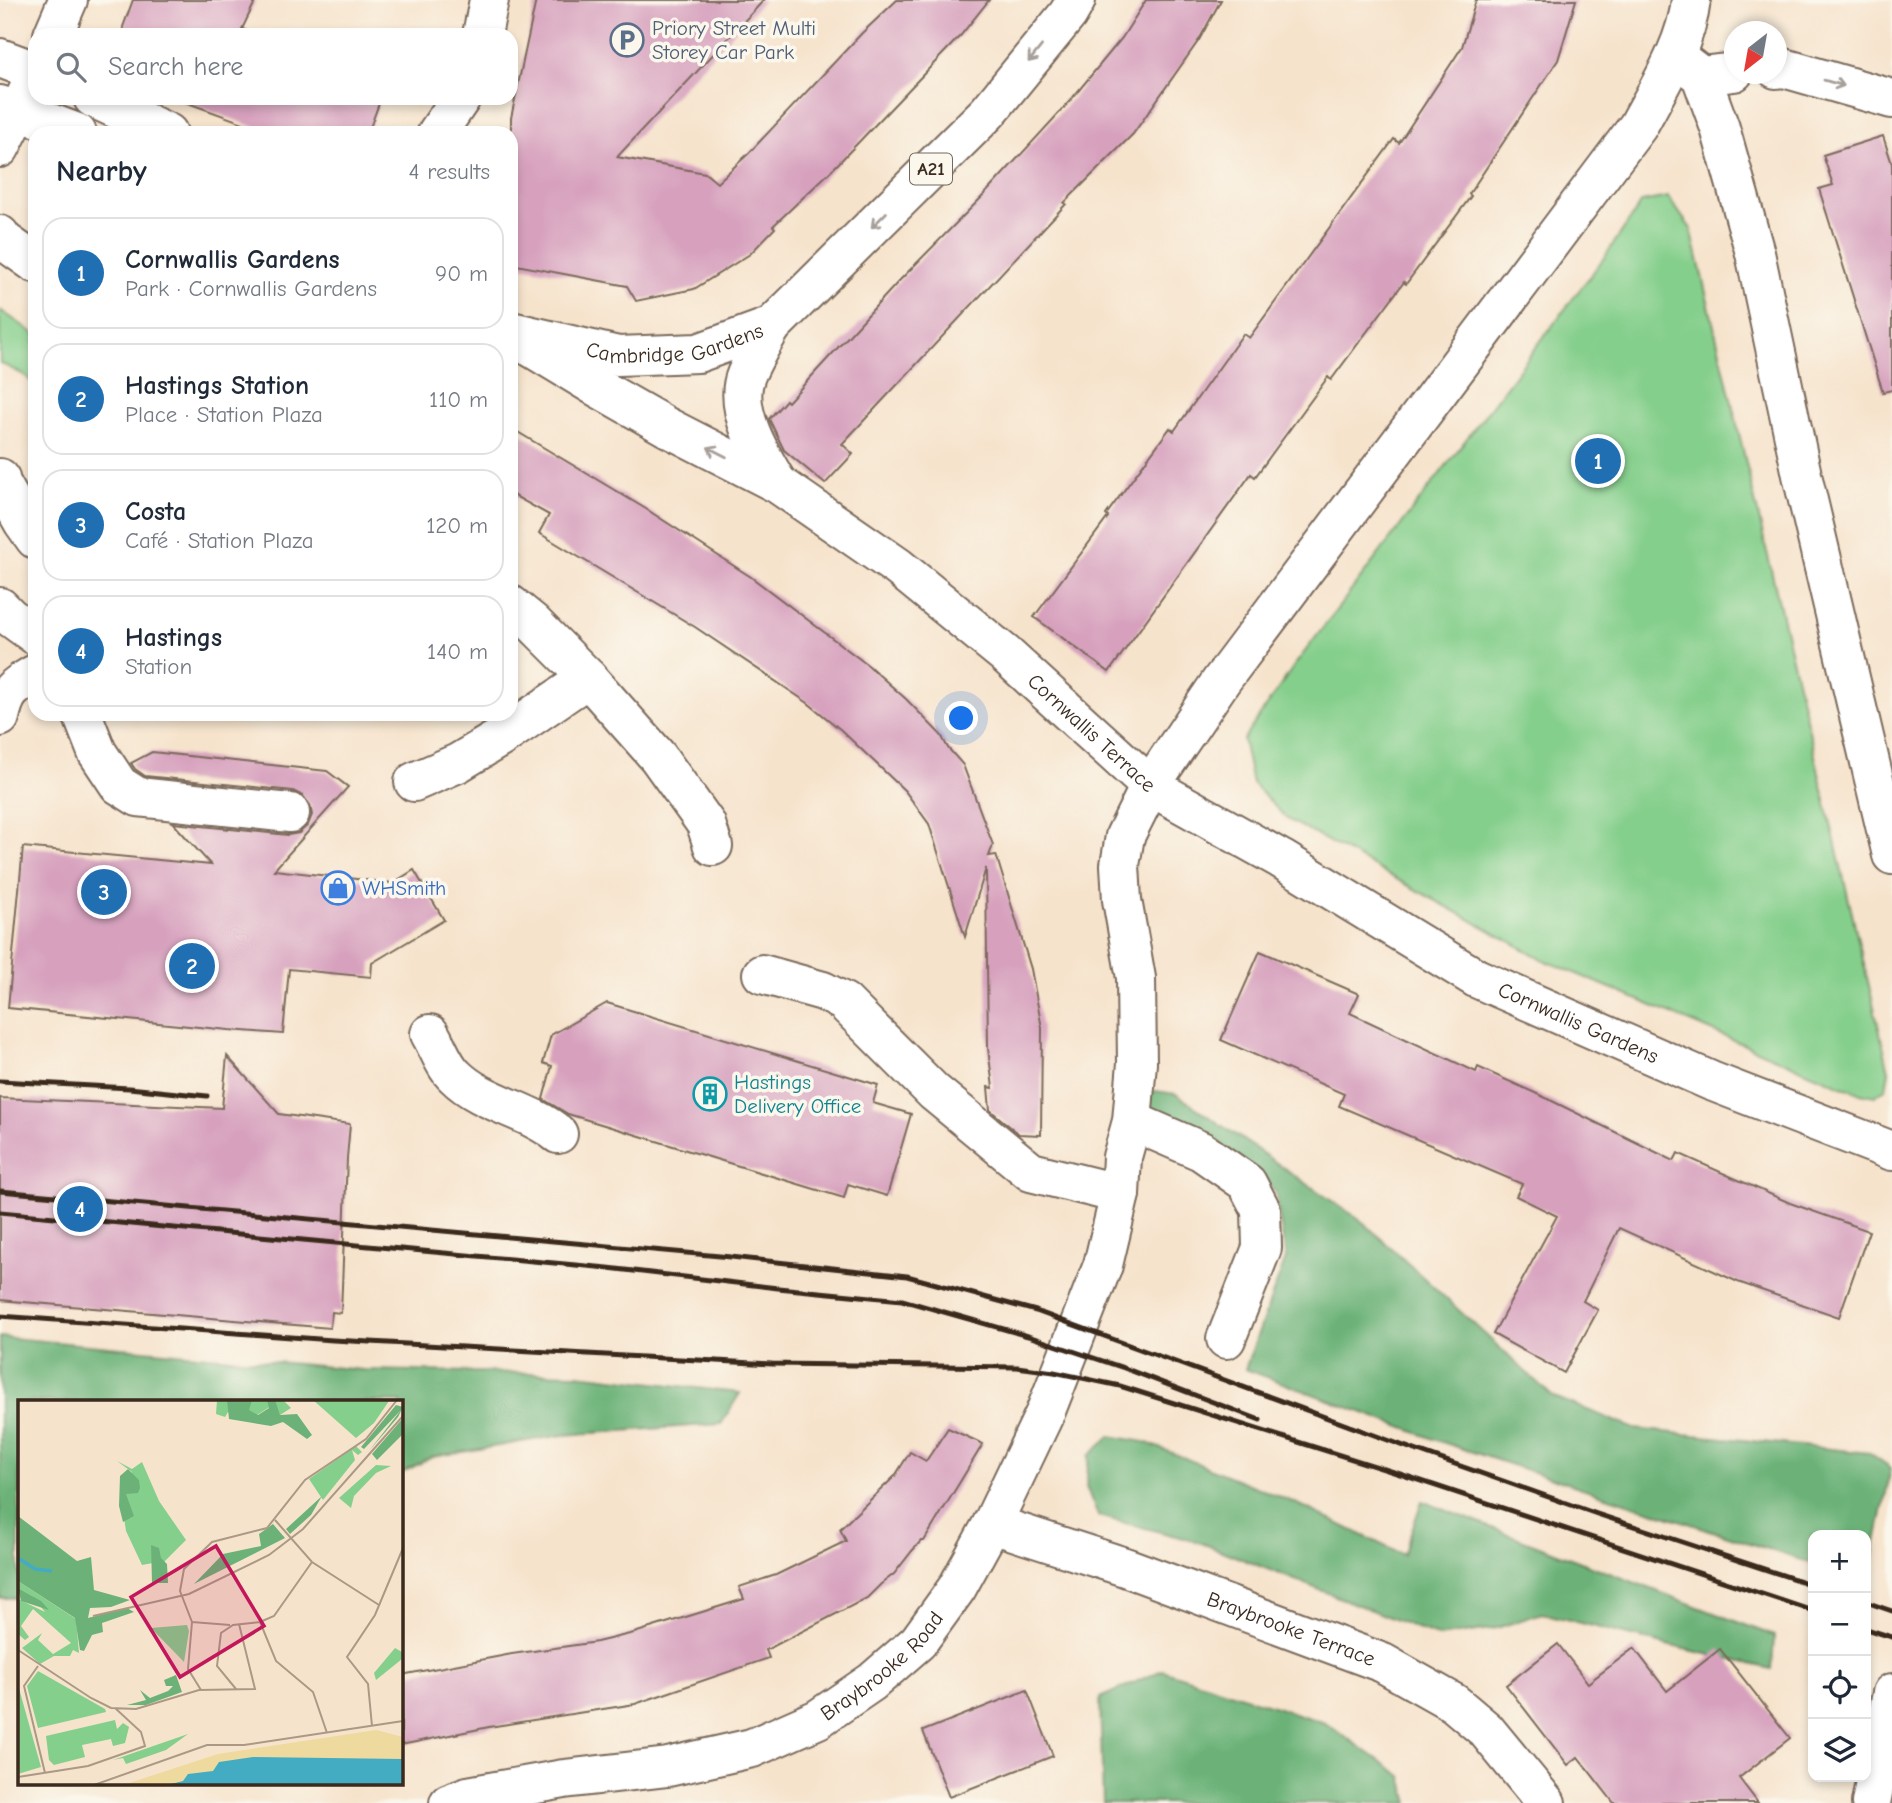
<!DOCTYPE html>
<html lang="en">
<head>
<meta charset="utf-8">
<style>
  body { margin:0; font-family:"Comic Neue",sans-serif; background:#f6f6f7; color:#1f2937 }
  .controls { position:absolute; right:21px; bottom:21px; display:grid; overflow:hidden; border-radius:14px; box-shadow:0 4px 10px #0003 }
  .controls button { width:63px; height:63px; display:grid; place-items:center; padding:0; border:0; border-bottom:2px solid #e0e1e3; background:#fff; color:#1f2937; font:35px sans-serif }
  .compass { position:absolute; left:1724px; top:21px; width:63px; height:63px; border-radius:50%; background:#fff; box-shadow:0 4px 10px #0003; rotate:211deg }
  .you { position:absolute; left:962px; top:719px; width:24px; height:24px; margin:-18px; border:5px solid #fff; border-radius:50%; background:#1a73e8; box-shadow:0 0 0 10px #1a73e833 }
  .badge { display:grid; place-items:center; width:46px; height:46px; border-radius:50%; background:#1f6fb2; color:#fff; font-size:23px; font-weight:700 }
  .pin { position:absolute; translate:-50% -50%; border:4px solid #fff; box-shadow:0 2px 7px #0006 }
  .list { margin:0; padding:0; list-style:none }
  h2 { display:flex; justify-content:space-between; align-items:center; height:91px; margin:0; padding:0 28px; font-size:30px }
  h2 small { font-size:23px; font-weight:400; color:#747a83 }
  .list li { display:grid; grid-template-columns:46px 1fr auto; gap:21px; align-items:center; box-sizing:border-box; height:112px; margin:0 14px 14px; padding:0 14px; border:2px solid #e0e1e3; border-radius:21px }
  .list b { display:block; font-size:26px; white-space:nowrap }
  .list p { margin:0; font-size:23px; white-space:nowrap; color:#747a83 }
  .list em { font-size:23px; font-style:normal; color:#747a83 }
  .icon { flex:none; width:38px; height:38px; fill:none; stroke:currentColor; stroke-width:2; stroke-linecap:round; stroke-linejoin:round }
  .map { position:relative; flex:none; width:1892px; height:1803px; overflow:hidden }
  .search { position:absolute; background:#fff; box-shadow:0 4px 10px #0003; left:28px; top:28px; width:490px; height:77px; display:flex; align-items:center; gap:18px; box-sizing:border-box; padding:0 24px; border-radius:21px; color:#747a83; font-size:26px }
  .panel { position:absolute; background:#fff; box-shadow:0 4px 10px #0003; left:28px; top:126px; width:490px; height:595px; border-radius:21px }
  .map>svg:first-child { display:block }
  .green { fill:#85cf8c; stroke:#607c55; stroke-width:2 }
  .forest { fill:#6cb278; stroke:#546e4b; stroke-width:2 }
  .building { fill:#d7a1be }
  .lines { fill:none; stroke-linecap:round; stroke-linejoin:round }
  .minor-casing { stroke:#7c6b5b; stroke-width:42 }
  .major-casing { stroke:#7c6b5b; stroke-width:42 }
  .highway-casing { stroke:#7c6b5b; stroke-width:42 }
  .minor { stroke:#fff; stroke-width:38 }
  .major { stroke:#fff; stroke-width:38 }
  .highway { stroke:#fff; stroke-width:38 }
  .rail { stroke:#3b2a1e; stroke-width:5 }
  .oneway { stroke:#a79f9a }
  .labels { text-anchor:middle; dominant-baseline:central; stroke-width:7; stroke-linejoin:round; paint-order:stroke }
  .shield { fill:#fbf7ec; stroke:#75685c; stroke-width:2 }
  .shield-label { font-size:19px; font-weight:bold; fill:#3b2a1e }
  .service-label { font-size:21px; fill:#4e5e75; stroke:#fbf7ec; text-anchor:start }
  .street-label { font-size:21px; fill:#3b2a1e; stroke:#fbf7ec }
  .shop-label { font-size:21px; fill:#366cbe; stroke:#fbf7ec; text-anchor:start }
  .culture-label { font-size:21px; fill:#0d838f; stroke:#fbf7ec; text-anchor:start }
  .inset-river { fill:none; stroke:#43acc2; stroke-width:3.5 }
  .inset-road { fill:none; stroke:#ab9986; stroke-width:2 }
  .view { fill:#c2185b; fill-opacity:0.15; stroke:#c2185b; stroke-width:3.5 }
  .inset-edge { fill:none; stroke:#3b2a1e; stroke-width:3.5 }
</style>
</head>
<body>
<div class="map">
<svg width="1892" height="1803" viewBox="0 0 1892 1803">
  <rect width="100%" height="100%" fill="#fbf7ec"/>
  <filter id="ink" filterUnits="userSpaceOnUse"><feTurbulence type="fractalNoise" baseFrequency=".0143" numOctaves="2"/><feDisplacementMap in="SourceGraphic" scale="14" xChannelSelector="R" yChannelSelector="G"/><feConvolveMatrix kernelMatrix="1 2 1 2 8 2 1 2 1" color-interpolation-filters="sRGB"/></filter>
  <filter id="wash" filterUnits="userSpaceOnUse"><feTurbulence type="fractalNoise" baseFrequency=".00686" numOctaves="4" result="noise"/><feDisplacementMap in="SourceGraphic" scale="28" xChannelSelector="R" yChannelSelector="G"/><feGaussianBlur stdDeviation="1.57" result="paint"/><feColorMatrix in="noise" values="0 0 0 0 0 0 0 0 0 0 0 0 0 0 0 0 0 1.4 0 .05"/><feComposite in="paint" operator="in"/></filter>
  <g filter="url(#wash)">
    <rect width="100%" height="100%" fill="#f6e3cc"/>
    <g class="green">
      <path d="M1668,197l23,32 198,842 -3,17 -11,8 -19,-4 -312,-132 -257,-141 -35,-36 -9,-43 51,-74 312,-411 36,-53z"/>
      <path d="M0,310l35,24v52l-9,-10 -26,-13z"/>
    </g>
    <g class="forest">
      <path d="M1148,1090l28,4 188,129 188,173 83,33 235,24 21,15 -23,114h-2v-47h-53v29l-371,-122 -197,-73 41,-111 -11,-67 -61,-50 -63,-26z"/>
      <path d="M0,1337l363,33 215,4 162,19 -19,31 -158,11 -131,22 -31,16v-71h-382v196h-19z"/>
      <path d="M1110,1436l35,6 155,63 103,50 19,-54 352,135 -2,33 -105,-24 -125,-32 -45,15 -58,9 -240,-95 -101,-26 -12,-29 3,-31z"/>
      <path d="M1162,1670l163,53 77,53 7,27h-306l-3,-105z"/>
    </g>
    <g id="blocks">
      <g class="building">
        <path d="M133,0h123l-14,29 17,6h-133l-3,-8z"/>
        <path d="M536,0h228l-147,157 88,16 12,10 31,-29 114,-121 35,-33h92l-28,35 -129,135 -59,56 2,2 -25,26 -56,35 -58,12 -9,-15 -116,-22v-146z"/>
        <path d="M1146,0h75l-22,40 -66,94 -69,69 2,1 -224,240 11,10 -28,30 -41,-34 -15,-31 17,-19 2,2 111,-121 83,-84 88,-96 52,-63z"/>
        <path d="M1476,0h100l-18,60 -89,134 2,2 -65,88 -2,-2 -73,98 -3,-3 -73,100 -4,-3 -142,198 -75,-55 74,-100 -2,-2 64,-87 4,3 69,-97 6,4 145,-199 5,4 63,-96z"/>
        <path d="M174,98h207l-13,35h-97z"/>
        <path d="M1883,136l9,28v226l-9,2 -64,-203 14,-4 -10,-30z"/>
        <path d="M511,428l135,81 105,68 118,89 37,33 35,36 7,13 15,17 30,80 -4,11 7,-1 35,114 11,59 -1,107 -22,-1 -29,-24 -2,-23 5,1 -5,-40 -2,-180 -21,69 -36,-113 -24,-33 -64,-61 -33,-27 -113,-76 -156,-94 10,-18 -38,-21z"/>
        <path d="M152,752l175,19 21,16 -74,83 119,13 21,-13 30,50 -72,43 -1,14 -82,-8 -6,65 -54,-4 -221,-22 15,-161 188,18 -38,-42 115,12 11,-2 9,-8 4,-10 -2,-10 -7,-9 -10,-5 -148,-15 -10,-7 -4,-6z"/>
        <path d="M1260,951l99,43 -9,19 126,59 2,-5 68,31 128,63 4,-8 112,50 79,28 -30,86 -101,-35 -119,-54 -36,73 15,9 -34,63 -71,-39 64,-118 -41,-20 6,-12 -183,-78 5,-12 -123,-54z"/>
        <path d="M607,1003l271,82 -5,18 38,11 -24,82 -39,-12 -4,14 -276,-84 -25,-15 9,-33 -9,-3 8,-28z"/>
        <path d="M227,1056l52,58 71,10 -3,34 -6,155 -9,-1 -2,16 -330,-28v-202l222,10z"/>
        <path d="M948,1428l35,16 -59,97h-3l-9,10 -18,23 -13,10 -14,14 -101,52 3,8 -134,46 -146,23 -88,18v-70l111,-21 85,-12 37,-9 110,-34 -5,-12 37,-12 70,-34 -6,-12 55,-53 15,-24 16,9z"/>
        <path d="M1558,1644l30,39 46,-35 33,43 53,-42 70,89 -51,40 19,25h-144l-36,-46 -10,8 -62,-80z"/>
        <path d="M1027,1690l26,66 -104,41 -26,-66z"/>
      </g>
    </g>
  </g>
  <g filter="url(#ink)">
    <use href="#blocks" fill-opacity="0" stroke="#7c6b5b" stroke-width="2"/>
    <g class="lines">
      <defs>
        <g id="minor">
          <path d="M1675,56l26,20 19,52 35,125 47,222 90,380"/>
          <path d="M0,58l35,13"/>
          <path d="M1776,69l8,-1 108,31"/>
          <path d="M1701,76l33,-4"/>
          <path d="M0,105l19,6 -19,37"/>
          <path d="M0,235l4,6 31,22"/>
          <path d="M772,326c-9,16 -19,32 -26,49 -14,33 15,81 32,109"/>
          <path id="s1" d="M511,335l84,51 72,41 111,57 120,83 107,87 145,132 131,73 195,119 235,103 181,70"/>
          <path d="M0,478l1,5 22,39 12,17"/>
          <path d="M511,605l21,17 56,56 70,79 48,67 7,22"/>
          <path d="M0,607l10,10 25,18"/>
          <path d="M82,714l15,38 22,33 19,12 152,16"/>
          <path d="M0,717c6,-27 12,-29 35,-43"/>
          <path d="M414,782l44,-19 45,-27 85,-58"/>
          <path d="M762,974l61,17 21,11 90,90 97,80 89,22"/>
          <path d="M430,1034c8,13 14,32 25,42 28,28 73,33 103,58"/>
          <path d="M1132,1121l69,30 46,32 14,27 1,38 -36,91"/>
          <path id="s2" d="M992,1524l133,43 258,96 71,40 32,27 60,73"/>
          <path id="s3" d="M449,1803l19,-7 96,-17 104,-12 84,-19 66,-29 54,-37 46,-40 39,-54 35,-64 53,-111 58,-148 17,-71 2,-37 10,-36 5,-58 -1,-85 -14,-78 -2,-35 5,-29 25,-50 71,-105 417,-555c21,-39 48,-81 53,-126"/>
          <path d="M1871,1803l21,-110"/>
        </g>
        <g id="major">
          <path d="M53,35l15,-35"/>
          <path d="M19,111l16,-35"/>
        </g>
        <g id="highway">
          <path d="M482,35l7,-35"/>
          <path d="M93,98l75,35"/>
          <path d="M19,111l58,22"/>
          <path d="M437,133l24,-35"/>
          <path id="s4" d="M511,331l107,25 80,-3 74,-27 216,-214 80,-98 8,-14"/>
        </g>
      </defs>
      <use href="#minor" class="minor-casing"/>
      <use href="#major" class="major-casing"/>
      <use href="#highway" class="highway-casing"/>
      <use href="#minor" class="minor"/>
      <use href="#major" class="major"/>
      <use href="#highway" class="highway"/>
      <g class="rail">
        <path d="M0,1081l129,7 78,8"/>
        <path d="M0,1191l731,66 176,19 129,35 379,139 182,64 216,71"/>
        <path d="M0,1212l608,56 170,20 124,12 126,36 96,32 136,52"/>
        <path d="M0,1316l333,24 439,24 245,3 37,5 66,14 280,88 413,137"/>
        <path d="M1866,1602l26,9"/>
        <path d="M1866,1629l26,8"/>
      </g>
    </g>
    <defs><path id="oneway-shaft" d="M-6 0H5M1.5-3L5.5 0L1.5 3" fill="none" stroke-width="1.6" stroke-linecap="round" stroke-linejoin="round" transform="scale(1.75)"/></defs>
    <g class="oneway">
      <use href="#oneway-shaft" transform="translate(1035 54) rotate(129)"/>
      <use href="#oneway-shaft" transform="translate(1834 83) rotate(16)"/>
      <use href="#oneway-shaft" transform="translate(879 220) rotate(135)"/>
      <use href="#oneway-shaft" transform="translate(717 452) rotate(-153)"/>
    </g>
  </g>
  <defs>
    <symbol id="parking-ring" viewBox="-11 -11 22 22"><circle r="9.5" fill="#fbf7ec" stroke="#5c6f8a" stroke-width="1.5"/><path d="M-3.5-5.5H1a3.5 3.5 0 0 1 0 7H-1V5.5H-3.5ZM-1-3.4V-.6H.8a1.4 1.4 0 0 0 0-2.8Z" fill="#5c6f8a"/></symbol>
    <symbol id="shop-ring" viewBox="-11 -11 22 22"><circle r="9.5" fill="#fbf7ec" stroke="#3f7fe0" stroke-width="1.5"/><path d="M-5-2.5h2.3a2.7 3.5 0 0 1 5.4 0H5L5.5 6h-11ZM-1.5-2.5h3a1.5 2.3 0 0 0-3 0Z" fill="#3f7fe0"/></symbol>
    <symbol id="building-ring" viewBox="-11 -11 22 22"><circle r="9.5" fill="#fbf7ec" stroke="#0f9aa8" stroke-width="1.5"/><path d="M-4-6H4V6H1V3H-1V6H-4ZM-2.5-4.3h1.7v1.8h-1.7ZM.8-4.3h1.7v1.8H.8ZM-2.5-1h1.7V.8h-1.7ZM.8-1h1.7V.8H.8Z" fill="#0f9aa8"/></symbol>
  </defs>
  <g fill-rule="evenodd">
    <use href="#parking-ring" x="608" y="21" width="38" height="38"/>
    <use href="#shop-ring" x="319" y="869" width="38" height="38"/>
    <use href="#building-ring" x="691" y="1075" width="38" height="38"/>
  </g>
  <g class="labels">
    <rect class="shield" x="910" y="153.5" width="42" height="31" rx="5"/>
    <g class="shield-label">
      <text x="931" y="169">A21</text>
    </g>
    <g class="service-label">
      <text x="652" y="28">Priory Street Multi<tspan x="652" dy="24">Storey Car Park</tspan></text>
    </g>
    <g class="street-label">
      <text stroke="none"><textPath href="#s4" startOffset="168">Cambridge Gardens</textPath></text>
      <text stroke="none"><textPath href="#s1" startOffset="707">Cornwallis Terrace</textPath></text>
      <text stroke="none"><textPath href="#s1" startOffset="1276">Cornwallis Gardens</textPath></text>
      <text stroke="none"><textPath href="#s2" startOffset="317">Braybrooke Terrace</textPath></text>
      <text stroke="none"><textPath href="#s3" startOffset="464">Braybrooke Road</textPath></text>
    </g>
    <g class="shop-label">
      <text x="362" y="888">WHSmith</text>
    </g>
    <g class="culture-label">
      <text x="734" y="1082">Hastings<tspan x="734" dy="24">Delivery Office</tspan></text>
    </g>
  </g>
  <g transform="translate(18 1400)">
    <rect width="385" height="385" fill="#f6e3cc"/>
    <path d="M199,0h66l8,8 -11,7 -9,-9 -17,11 -26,-5 -3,5 -9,-3zM295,0h76v1l-15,22 -18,15zM338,46l6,6 -4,3 -6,-5 3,10 -32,40 -14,-21zM99,61l15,8 10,-7 17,39 27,39 -21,21 -6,13 -7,-1 1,-10 -11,2 -16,-34 -6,-40 12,-19zM358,65l15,1 -15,7 -22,23 -3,12 -12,-10zM0,181l58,38 3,34 -6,-3 -3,6h-16l-14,8 -18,-16 20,-15 -4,7 15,14 18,-11 -38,-34 -12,17 8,11 -4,3 -7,-6v-35l27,13 -13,-16 -14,-8zM169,225l2,6 -5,31 -33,-34zM377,248l7,4v7l-26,21 -2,-7zM20,271l67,38 1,3 -68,16 -11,-42zM0,285l23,82 -23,7zM97,320l2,9 6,-6 6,4 -4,16 -12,3 -2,-7 -29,6 3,12 -31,8 -5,-5 -3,-24zM170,334l-22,16 -40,14 -3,-6 -10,2z" fill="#85cf8c"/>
    <path d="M209,0h25l-3,10 9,5 11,-7 -2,-8h8l5,15 17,-1 15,21 -5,4 -24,-17 -12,4 -42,-7zM378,5l7,2 -5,10 -29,34 32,-41 -37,39 -3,-2zM385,18v16l-26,26 -5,-6zM110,69l11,11 1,8 -2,5 -12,1 8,22 -11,6 -4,-16 1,-30zM304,96l-11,19 -21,19 -4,-5zM0,116l59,45 14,-4 3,33 36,10 -19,7 -21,1 -2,10 39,-10 7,4 -32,11 1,9 -11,3 -8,16 -4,-1 -5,-32 -57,-37zM255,124l12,14 -91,46 29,-30 38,-8 -2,-12zM133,145l8,3 2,10 6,6 1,19h-16zM0,188l23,13 8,9 -28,-9zM158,275l6,17 -36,13h-19l19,-5 -6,-10 10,8 18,-7 5,-5h-7l-2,-6z" fill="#6cb278"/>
    <path d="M358,330l27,7v48h-280l95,-31z" fill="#eeda9e"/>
    <path d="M235,357l150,2v26h-236l16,-4 5,-7 25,-3 6,-9z" fill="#43acc2"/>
    <path class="inset-river" d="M0,158l17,11 17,2"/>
    <path class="inset-road" d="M257,120l37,42 67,43M75,216l96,-22 80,-39 34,-26 100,-113M174,222l-12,-31 4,-22 28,-27 55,-14 38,-48 61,-41 31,-39M174,222l-4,47 13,21M174,222l38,3M242,222l14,-6 38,-54M242,222l16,39 37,31 14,41M0,250l73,48 20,10 25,1 63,-19 56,-1 -16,-65M20,266l-14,20 21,87M218,289l-19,-23 4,-33 12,-8 27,-3M354,326l-4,-42 -21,-27 28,-42 28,-67M0,377l70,-11 57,-20 -4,-14 -26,-24M76,385l113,-40h37l159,-24"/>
    <path class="view" d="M198,146l48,80 -84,51 -49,-80z"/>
    <rect width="385" height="385" class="inset-edge"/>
  </g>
</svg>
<div class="controls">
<button>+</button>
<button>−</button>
<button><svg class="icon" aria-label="locate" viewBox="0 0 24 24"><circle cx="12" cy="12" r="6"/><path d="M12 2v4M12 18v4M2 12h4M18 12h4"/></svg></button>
<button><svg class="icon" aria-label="layers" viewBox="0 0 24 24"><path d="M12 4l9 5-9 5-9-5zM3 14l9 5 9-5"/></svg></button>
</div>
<svg class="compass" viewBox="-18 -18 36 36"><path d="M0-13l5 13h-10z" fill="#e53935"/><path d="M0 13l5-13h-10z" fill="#747a83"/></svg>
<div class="you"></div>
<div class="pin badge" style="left:1598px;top:461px">1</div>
<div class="pin badge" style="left:192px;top:966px">2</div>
<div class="pin badge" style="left:104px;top:892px">3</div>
<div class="pin badge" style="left:80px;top:1209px">4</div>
<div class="search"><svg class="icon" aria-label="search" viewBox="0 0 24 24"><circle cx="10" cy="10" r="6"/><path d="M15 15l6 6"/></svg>Search here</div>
<section class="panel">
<h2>Nearby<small>4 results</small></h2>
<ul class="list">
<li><span class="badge">1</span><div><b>Cornwallis Gardens</b><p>Park · Cornwallis Gardens</p></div><em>90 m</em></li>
<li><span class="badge">2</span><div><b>Hastings Station</b><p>Place · Station Plaza</p></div><em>110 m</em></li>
<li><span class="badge">3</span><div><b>Costa</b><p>Café · Station Plaza</p></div><em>120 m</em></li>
<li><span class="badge">4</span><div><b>Hastings</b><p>Station</p></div><em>140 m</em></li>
</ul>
</section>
</div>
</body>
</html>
